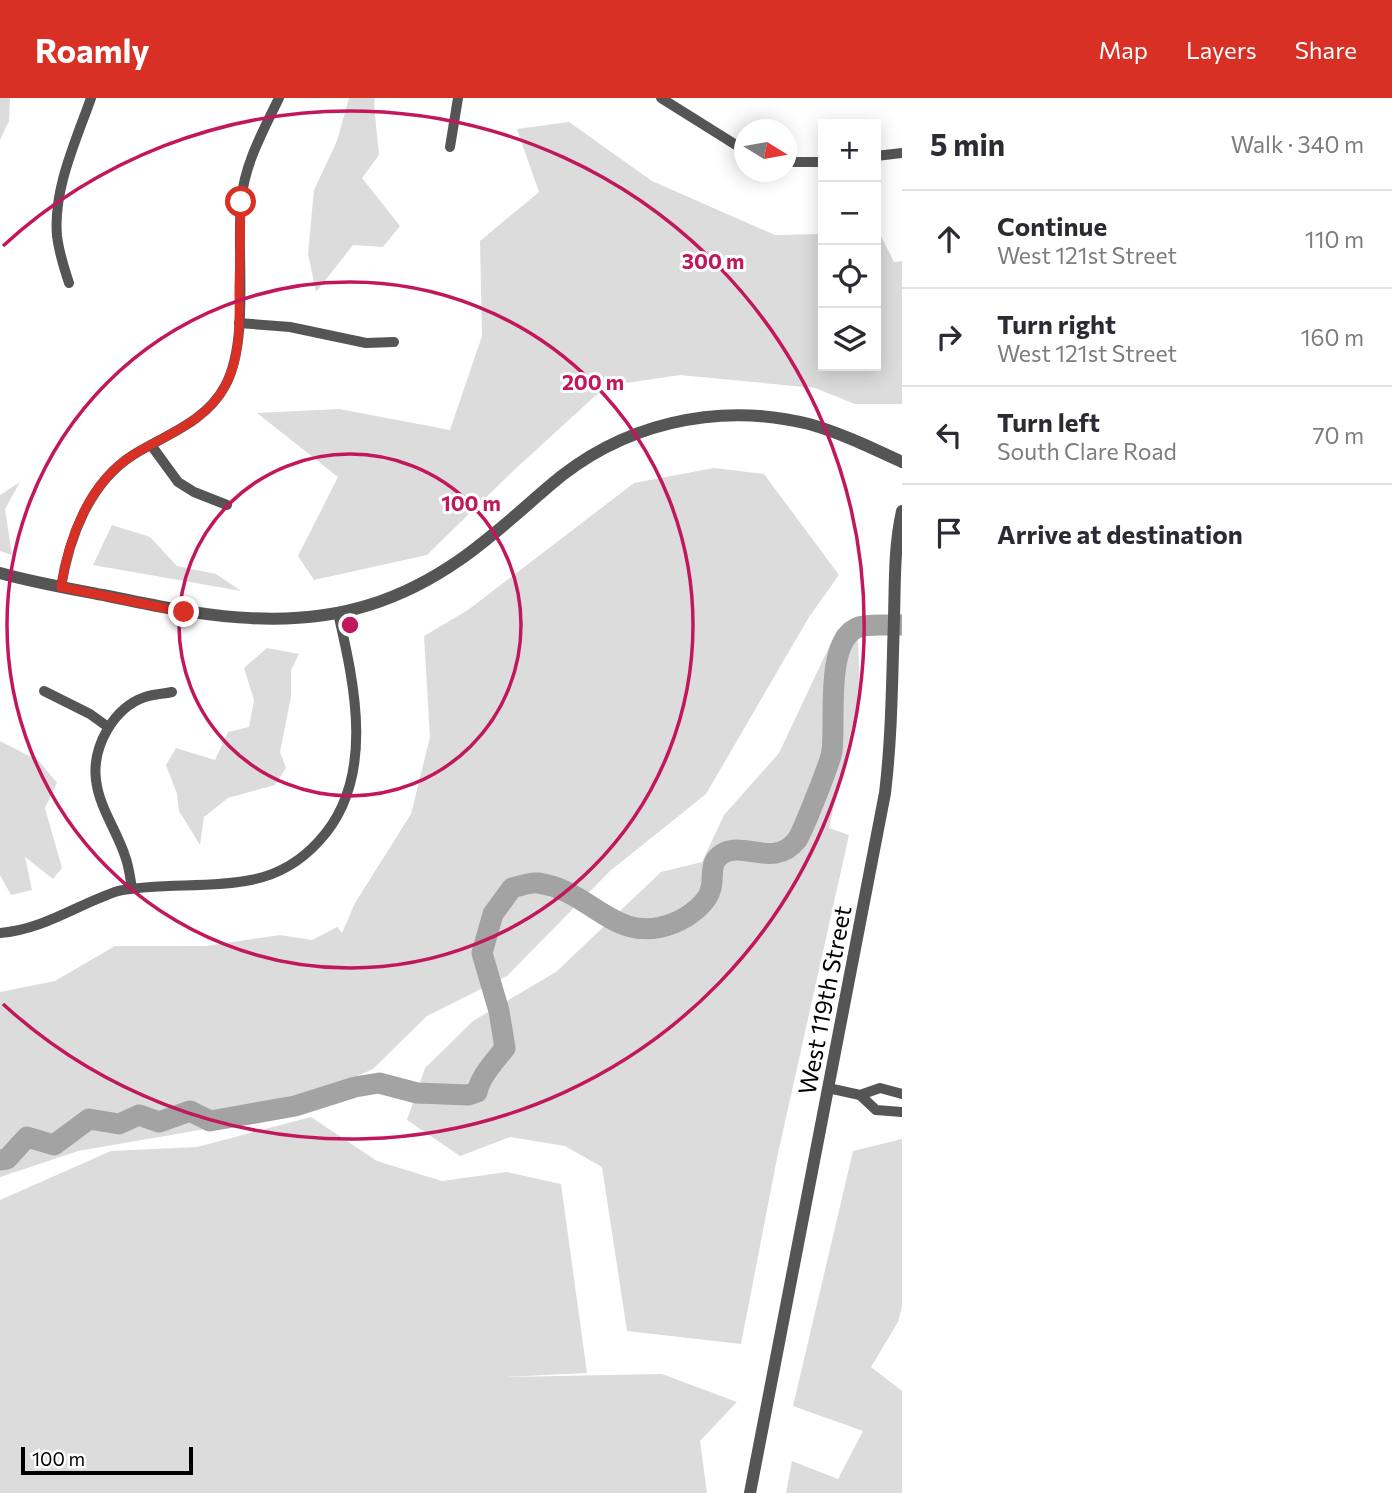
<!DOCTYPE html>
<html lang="en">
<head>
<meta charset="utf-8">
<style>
  body { margin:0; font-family:Commissioner,sans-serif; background:#f7f7f7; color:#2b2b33 }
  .controls { position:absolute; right:21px; top:21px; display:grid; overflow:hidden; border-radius:0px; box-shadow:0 4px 18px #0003 }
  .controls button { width:63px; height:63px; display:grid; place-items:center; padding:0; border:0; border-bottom:2px solid #e1e1e2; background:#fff; color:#2b2b33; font:35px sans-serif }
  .compass { position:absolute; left:734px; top:21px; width:63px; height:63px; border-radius:50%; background:#fff; box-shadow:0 4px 18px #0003; rotate:101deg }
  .scale { position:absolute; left:21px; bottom:18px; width:172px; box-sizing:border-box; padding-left:7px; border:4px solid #000; border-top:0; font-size:19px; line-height:24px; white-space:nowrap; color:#000; -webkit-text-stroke:5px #fff; paint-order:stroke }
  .stop { position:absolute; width:21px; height:21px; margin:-16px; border:5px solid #d93025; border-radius:50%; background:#fff }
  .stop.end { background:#d93025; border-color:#fff; box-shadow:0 2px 7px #0008 }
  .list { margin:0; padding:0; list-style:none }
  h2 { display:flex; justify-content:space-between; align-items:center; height:91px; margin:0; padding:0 28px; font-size:30px }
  h2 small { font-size:23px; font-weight:400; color:#7c7c81 }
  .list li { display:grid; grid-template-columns:46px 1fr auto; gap:21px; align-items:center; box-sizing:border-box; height:98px; padding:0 28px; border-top:2px solid #e1e1e2 }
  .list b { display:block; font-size:26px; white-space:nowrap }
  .list p { margin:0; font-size:23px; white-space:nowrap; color:#7c7c81 }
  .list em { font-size:23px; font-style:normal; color:#7c7c81 }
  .icon { flex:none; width:38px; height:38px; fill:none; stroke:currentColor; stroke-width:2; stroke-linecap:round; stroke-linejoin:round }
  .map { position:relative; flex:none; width:902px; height:1395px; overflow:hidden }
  header { display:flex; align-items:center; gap:42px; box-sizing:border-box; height:98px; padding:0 35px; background:#d93025; color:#fff }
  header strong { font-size:33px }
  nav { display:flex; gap:38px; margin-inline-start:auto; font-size:24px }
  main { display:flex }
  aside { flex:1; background:#fff }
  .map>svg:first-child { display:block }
  .green { fill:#dcdcdc }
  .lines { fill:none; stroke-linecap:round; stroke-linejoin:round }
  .river { stroke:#a3a3a3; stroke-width:21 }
  .minor { stroke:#555; stroke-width:10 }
  .tertiary { stroke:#555; stroke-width:12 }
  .route { stroke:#d93025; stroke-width:9 }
  .ring { fill:none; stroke:#c2185b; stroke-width:3.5 }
  .labels { text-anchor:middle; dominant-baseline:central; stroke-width:6; stroke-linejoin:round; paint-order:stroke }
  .street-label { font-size:24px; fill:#000; stroke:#fff }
  .centre { fill:#c2185b; stroke:#fff; stroke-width:3.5 }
  .ring-label { font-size:21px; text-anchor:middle; font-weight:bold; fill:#c2185b; stroke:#fff; stroke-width:6; stroke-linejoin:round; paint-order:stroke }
</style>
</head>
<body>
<header>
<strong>Roamly</strong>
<nav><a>Map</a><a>Layers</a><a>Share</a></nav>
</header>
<main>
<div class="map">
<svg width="902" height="1395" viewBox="0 0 902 1395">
  <rect width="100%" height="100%" fill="#fff"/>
  <g class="green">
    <path d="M0,0h10l-1,23 -9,19z"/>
    <path d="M349,0h26l-1,6 5,51 -17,23 38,48 -17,21 -30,-2 -37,47 -8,-38 6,-64 23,-49z"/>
    <path d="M569,24l83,59 123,54 48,-1v132h53v-133l3,-1 15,30 8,-1v143h-47l-40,-16 -135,-13 -74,11 -94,86 -85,83 -113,25 -16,-24 40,-79 -81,-64 82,-4 111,21 32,-94 -2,-95 59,-49 -22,-63z"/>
    <path d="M714,370l50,6 75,101 -30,42 -103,177 -96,77 -103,105 -80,40 -54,53 -110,50 -185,32 -78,26v-185l55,-11 60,-35h91l74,-11 32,5 25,-13 5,6 13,-30 56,-89 19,-77 -6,-101 44,-26 166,-127z"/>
    <path d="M20,384l-15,27 7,46 -12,-4v-56z"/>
    <path d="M112,427l38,12 27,29 39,8 25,17 -148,-26z"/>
    <path d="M857,518l3,75 -31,137 20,7 -72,323 -36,186 -114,-13 -25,-164 -37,-21 -55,-9 -50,19 -53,-36 18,-52 48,-47 83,-49 105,-100 41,-10 22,-47 55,-62 58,-123z"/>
    <path d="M267,550l32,6 -8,16v26l-11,56 6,16 -11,17 -47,13 -24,19 -4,28 -21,-34 -2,-17 -11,-29 10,-17 39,12 13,-28 21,-5 5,-27 -10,-32z"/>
    <path d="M0,643l39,20 18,22 -12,25 17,60 -9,11 -28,-22 7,33 -21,5 -11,-20z"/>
    <path d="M311,1019l66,44 65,20 65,-9 54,12 26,189 -84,4 159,-3 75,28 -37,39 7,52h-707v-293l111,-49 86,-4z"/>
    <path d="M902,1041v168l-4,15 -27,45 31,24v102h-116l6,-32 46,18 25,-48 -70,-25 60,-255z"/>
  </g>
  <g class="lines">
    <path class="river" d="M0,1062l7,-1 20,-22 27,8 35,-26 30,5 20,-9 20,7 31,-11 20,10 85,-15 60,-19 24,-4 38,10 51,2 9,-3c4,-17 18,-31 28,-44l-6,-37 -17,-58 11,-39 19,-26c8,-2 18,-6 26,-5 54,7 77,64 136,40 15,-6 34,-20 37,-35 3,-13 -2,-26 11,-34 21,-14 52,15 75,-14 5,-7 34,-79 35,-89 4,-28 -8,-112 27,-124 12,-4 31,-1 43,-2"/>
    <g class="minor">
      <path d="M661,0l83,52"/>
      <path d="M450,49l8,-49"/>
      <path d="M876,58l26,-3"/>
      <path d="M786,64h37"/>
      <path d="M69,185c-5,-15 -10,-31 -12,-47 -4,-47 19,-95 34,-138"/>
      <path d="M239,225l51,4 76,16 28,-1"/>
      <path d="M151,347l27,37 16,10 33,13"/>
      <path d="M61,489c8,-49 28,-104 72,-132 32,-20 73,-33 92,-69 25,-46 11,-131 16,-184 3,-37 22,-71 38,-104"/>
      <path d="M44,593l46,23 18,13"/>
      <path d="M132,790c-2,-10 -3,-22 -7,-32 -8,-25 -26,-49 -29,-76 -4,-33 17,-72 49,-83 9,-3 18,-3 27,-5"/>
      <path d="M0,835c43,-3 78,-29 118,-42 44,-9 89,-2 133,-11 26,-5 50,-19 68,-39 57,-61 36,-155 19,-228"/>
      <path d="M828,990l32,7 20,-7 22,6"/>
      <path d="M860,997l16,15 26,2"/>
    </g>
    <g class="tertiary">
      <path d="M0,475c36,10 72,16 108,23 86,18 175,36 261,9 74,-23 122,-68 179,-118 72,-63 168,-86 261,-63 32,9 63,24 93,38"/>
      <path d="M750,1395l135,-700c7,-58 7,-116 9,-174 1,-37 0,-72 8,-108"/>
    </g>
  </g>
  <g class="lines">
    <path class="route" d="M184,514l-123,-25c8,-50 28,-104 72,-132 32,-20 73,-33 92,-69 17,-31 14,-65 14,-99 1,-28 1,-57 2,-85"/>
  </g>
  <g class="ring">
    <circle cx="350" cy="527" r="171"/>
    <circle cx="350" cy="527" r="343"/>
    <path d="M3 148A514 514 0 1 1 3 906"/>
  </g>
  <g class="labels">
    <g class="street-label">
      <text transform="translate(824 902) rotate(-79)">West 119th Street</text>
    </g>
  </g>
  <circle cx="350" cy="527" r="10" class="centre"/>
  <g class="ring-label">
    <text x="713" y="171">300 m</text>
    <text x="593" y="292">200 m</text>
    <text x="471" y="413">100 m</text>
  </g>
</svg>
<div class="controls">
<button>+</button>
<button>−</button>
<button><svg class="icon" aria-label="locate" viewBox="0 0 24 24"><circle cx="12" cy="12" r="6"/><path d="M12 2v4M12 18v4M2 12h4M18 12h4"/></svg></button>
<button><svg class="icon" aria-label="layers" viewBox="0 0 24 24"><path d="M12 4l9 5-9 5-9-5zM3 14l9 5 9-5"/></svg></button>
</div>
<svg class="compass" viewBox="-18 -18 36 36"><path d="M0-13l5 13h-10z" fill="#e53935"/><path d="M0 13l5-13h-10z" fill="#7c7c81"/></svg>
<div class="scale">100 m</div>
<div class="stop" style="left:241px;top:104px"></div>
<div class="stop end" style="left:184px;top:514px"></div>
</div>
<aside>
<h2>5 min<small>Walk · 340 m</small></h2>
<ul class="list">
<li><svg class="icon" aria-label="ahead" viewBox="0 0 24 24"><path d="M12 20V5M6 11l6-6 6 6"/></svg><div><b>Continue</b><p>West 121st Street</p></div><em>110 m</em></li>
<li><svg class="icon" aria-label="right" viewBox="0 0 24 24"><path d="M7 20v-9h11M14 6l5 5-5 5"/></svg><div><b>Turn right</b><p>West 121st Street</p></div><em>160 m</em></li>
<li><svg class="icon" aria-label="left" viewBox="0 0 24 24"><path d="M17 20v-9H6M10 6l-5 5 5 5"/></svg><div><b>Turn left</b><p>South Clare Road</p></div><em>70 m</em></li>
<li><svg class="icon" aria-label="arrive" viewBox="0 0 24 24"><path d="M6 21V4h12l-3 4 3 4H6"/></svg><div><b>Arrive at destination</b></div></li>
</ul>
</aside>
</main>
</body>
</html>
